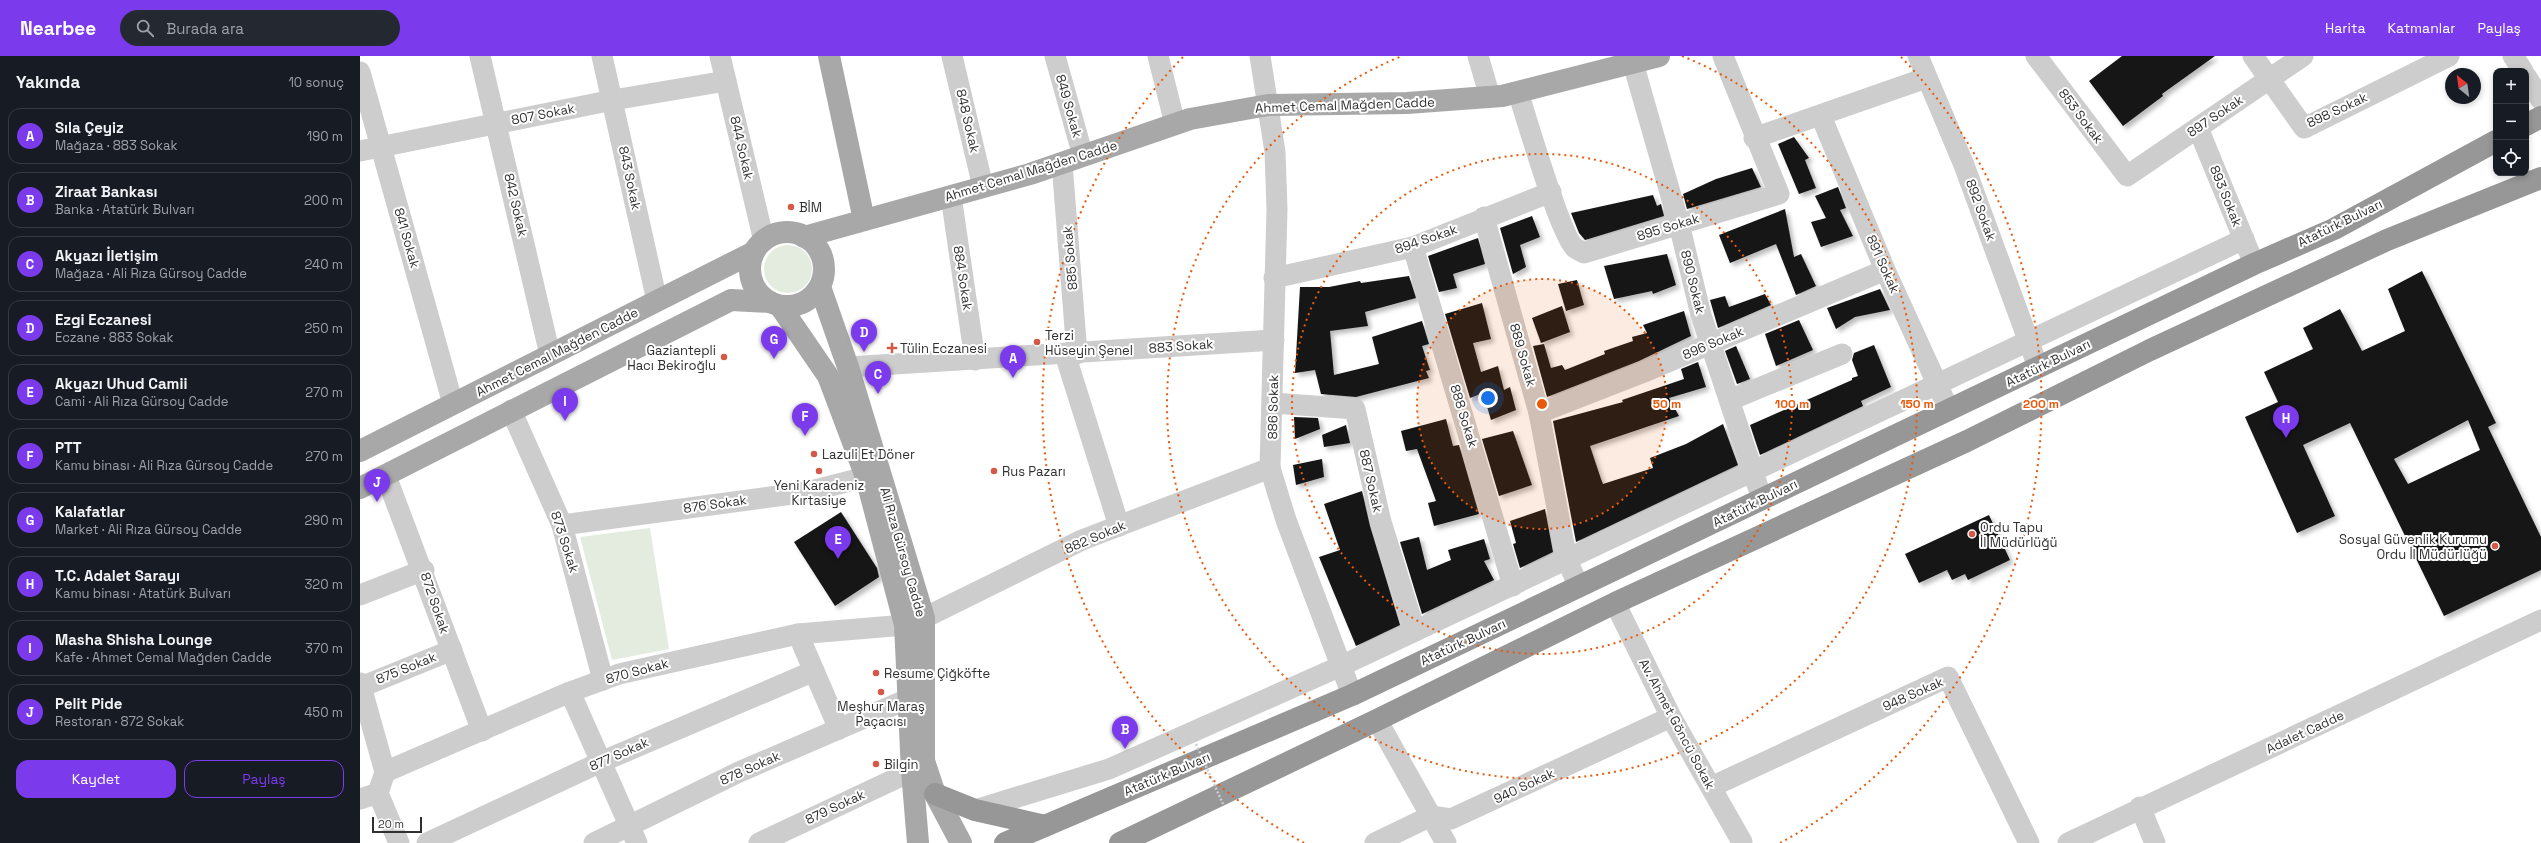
<!DOCTYPE html>
<html lang="tr">
<head>
<meta charset="utf-8">
<style>
  body { margin:0; font-family:"Space Grotesk",sans-serif; background:#242831; color:#f1f3f6 }
  .controls { position:absolute; right:12px; top:12px; display:grid; overflow:hidden; border-radius:8px; box-shadow:0 2px 6px #0003 }
  .controls button { width:36px; height:36px; display:grid; place-items:center; padding:0; border:0; border-bottom:1px solid #363941; background:#171b24; color:#f1f3f6; font:20px sans-serif }
  .compass { position:absolute; left:2085px; top:12px; width:36px; height:36px; border-radius:50%; background:#171b24; box-shadow:0 2px 6px #0003; rotate:331deg }
  .scale { position:absolute; left:12px; bottom:10px; width:50px; box-sizing:border-box; padding-left:4px; border:2px solid #303030; border-top:0; font-size:11px; line-height:14px; white-space:nowrap; color:#303030; -webkit-text-stroke:3px #fff; paint-order:stroke }
  .you { position:absolute; left:1128px; top:342px; width:14px; height:14px; margin:-10px; border:3px solid #fff; border-radius:50%; background:#1a73e8; box-shadow:0 0 0 6px #1a73e833 }
  .badge { display:grid; place-items:center; width:26px; height:26px; border-radius:50%; background:#7c3aed; color:#fff; font-size:13px; font-weight:700 }
  .pin { position:absolute; translate:-50% -33px; filter:drop-shadow(0 1px 2px #0008) }
  .pin::after { content:''; position:absolute; top:21px; width:14px; height:12px; background:inherit; clip-path:polygon(0 0,100% 0,50% 100%) }
  .list { margin:0; padding:0; list-style:none }
  h2 { display:flex; justify-content:space-between; align-items:center; height:52px; margin:0; padding:0 16px; font-size:17px }
  h2 small { font-size:13px; font-weight:400; color:#9ea1a6 }
  .list li { display:grid; grid-template-columns:26px 1fr auto; gap:12px; align-items:center; box-sizing:border-box; height:56px; margin:0 8px 8px; padding:0 8px; border:1px solid #363941; border-radius:12px }
  .list b { display:block; font-size:15px; white-space:nowrap }
  .list p { margin:0; font-size:13px; white-space:nowrap; color:#9ea1a6 }
  .list em { font-size:13px; font-style:normal; color:#9ea1a6 }
  .actions { display:flex; gap:8px; padding:12px 16px }
  .actions a { flex:1; padding:9px 0; border:1px solid #7c3aed; border-radius:12px; text-align:center; font-size:14px; color:#7c3aed }
  .actions .main { background:#7c3aed; color:#fff }
  .icon { flex:none; width:22px; height:22px; fill:none; stroke:currentColor; stroke-width:2; stroke-linecap:round; stroke-linejoin:round }
  .map { position:relative; flex:none; width:2181px; height:787px; overflow:hidden }
  header { display:flex; align-items:center; gap:24px; box-sizing:border-box; height:56px; padding:0 20px; background:#7c3aed; color:#fff }
  header strong { font-size:19px }
  nav { display:flex; gap:22px; margin-inline-start:auto; font-size:14px }
  .search { width:280px; height:36px; background:#242831; display:flex; align-items:center; gap:10px; box-sizing:border-box; padding:0 14px; border-radius:22px; color:#9ea1a6; font-size:15px }
  main { display:flex }
  aside { flex:1; background:#171b24 }
  .map>svg:first-child { display:block }
  .green { fill:#e4ece0 }
  .building { fill:#171717; fill-rule:evenodd; filter:url(#shadow) }
  .lines { fill:none; stroke-linecap:round; stroke-linejoin:round }
  .minor { stroke:#cdcdcd; stroke-width:21 }
  .major { stroke:#a8a8a8; stroke-width:22 }
  .highway { stroke:#979797; stroke-width:22 }
  .path-bridge { stroke:#cdcdcd; stroke-width:2.5; stroke-dasharray:2 2; stroke-linecap:butt }
  .ring { fill:none; stroke:#e8590c; stroke-width:2; stroke-dasharray:2 4 }
  .poi-dot { fill:#d45946; stroke:#fff; stroke-width:1.5 }
  .labels { text-anchor:middle; dominant-baseline:central; stroke-width:4; stroke-linejoin:round; paint-order:stroke }
  .street-label { font-size:13px; fill:#303030; stroke:#fff }
  .poi-label { font-size:13px; fill:#303030; stroke:#fff; text-anchor:start }
  .centre { fill:#e8590c; stroke:#fff; stroke-width:2 }
  .ring-label { font-size:12px; text-anchor:middle; font-weight:bold; fill:#e8590c; stroke:#fff; stroke-width:4; stroke-linejoin:round; paint-order:stroke }
</style>
</head>
<body>
<header>
<strong>Nearbee</strong>
<div class="search"><svg class="icon" aria-label="search" viewBox="0 0 24 24"><circle cx="10" cy="10" r="6"/><path d="M15 15l6 6"/></svg>Burada ara</div>
<nav><a>Harita</a><a>Katmanlar</a><a>Paylaş</a></nav>
</header>
<main>
<aside>
<h2>Yakında<small>10 sonuç</small></h2>
<ul class="list">
<li><span class="badge">A</span><div><b>Sıla Çeyiz</b><p>Mağaza · 883 Sokak</p></div><em>190 m</em></li>
<li><span class="badge">B</span><div><b>Ziraat Bankası</b><p>Banka · Atatürk Bulvarı</p></div><em>200 m</em></li>
<li><span class="badge">C</span><div><b>Akyazı İletişim</b><p>Mağaza · Ali Rıza Gürsoy Cadde</p></div><em>240 m</em></li>
<li><span class="badge">D</span><div><b>Ezgi Eczanesi</b><p>Eczane · 883 Sokak</p></div><em>250 m</em></li>
<li><span class="badge">E</span><div><b>Akyazı Uhud Camii</b><p>Cami · Ali Rıza Gürsoy Cadde</p></div><em>270 m</em></li>
<li><span class="badge">F</span><div><b>PTT</b><p>Kamu binası · Ali Rıza Gürsoy Cadde</p></div><em>270 m</em></li>
<li><span class="badge">G</span><div><b>Kalafatlar</b><p>Market · Ali Rıza Gürsoy Cadde</p></div><em>290 m</em></li>
<li><span class="badge">H</span><div><b>T.C. Adalet Sarayı</b><p>Kamu binası · Atatürk Bulvarı</p></div><em>320 m</em></li>
<li><span class="badge">I</span><div><b>Masha Shisha Lounge</b><p>Kafe · Ahmet Cemal Mağden Cadde</p></div><em>370 m</em></li>
<li><span class="badge">J</span><div><b>Pelit Pide</b><p>Restoran · 872 Sokak</p></div><em>450 m</em></li>
</ul>
<div class="actions"><a class="main">Kaydet</a><a>Paylaş</a></div>
</aside>
<div class="map">
<svg width="2181" height="787" viewBox="0 0 2181 787">
  <defs>
    <filter id="shadow"><feDropShadow dx="3.5" dy="3.5" stdDeviation="2" flood-color="#0004"/></filter>
  </defs>
  <rect width="100%" height="100%" fill="#fff"/>
  <g class="green">
    <circle cx="428" cy="213" r="24"/>
    <path d="M290,472l19,121 -57,11 -32,-123z"/>
  </g>
  <g class="building">
    <path d="M1762,0h93l-53,38 1,2 -40,30 -34,-45z"/>
    <path d="M1434,81l15,21 -4,2 11,28 -17,6 -21,-50z"/>
    <path d="M1392,112l9,19 -74,22 -4,-15 33,-15z"/>
    <path d="M1478,131l8,21 -6,2 13,26 -32,11 -10,-25 15,-4 -11,-22z"/>
    <path d="M1293,139l4,11 4,-2 3,12 -79,24 -6,-7 -8,-20z"/>
    <path d="M1425,153l9,48 7,-3 15,32 -20,9 -20,-51 -46,19 -11,-28z"/>
    <path d="M1172,160l8,21 -20,8 6,22 -13,7 -13,-46z"/>
    <path d="M1118,182l7,26 -32,10 4,14 -18,4 -11,-36z"/>
    <path d="M1307,198l9,31 -23,9 -1,-3 -38,8 -10,-33z"/>
    <path d="M2062,215l74,152 -8,4 53,110v33l-97,46 -94,-193 -47,22 32,71 -38,17 -52,-116 33,-15 -14,-30 49,-23 -10,-21 37,-19 22,42 43,-20 -17,-42zM2108,364l12,30 -72,34 -14,-25z"/>
    <path d="M1049,220l7,22 -51,14 3,14 -38,5 4,44 45,-11 -7,-27 50,-16 7,23 -7,2 8,24 -4,1 3,7 -73,19 -35,-3 -6,-24 -20,3 5,-86h29l31,-6 1,2z"/>
    <path d="M1217,224l7,25 -18,6 -8,-27z"/>
    <path d="M1520,233l10,21 -35,7 -19,12 -9,-21z"/>
    <path d="M1405,238l6,11 -53,23 -8,-28 15,-4 4,11z"/>
    <path d="M1122,247l9,36 -18,4 8,29 17,-6 6,24 6,-3 6,23 -25,10 -8,-27 -13,5 -25,-84z"/>
    <path d="M1202,250l8,26 -29,11 -9,-25z"/>
    <path d="M1324,255l7,25 -52,25 -92,36 -14,-51 11,-2 7,24 11,-3 3,5 40,-16 -1,-3 29,-10 -1,-4 15,-4 -4,-8z"/>
    <path d="M1439,264l14,30 -37,16 -11,-32z"/>
    <path d="M1514,289l17,42 -30,14 2,5 -103,49 -10,-30 102,-45v-2l6,-2 -6,-16 2,-7z"/>
    <path d="M1376,290l14,33 -13,5 -12,-33z"/>
    <path d="M1338,306l8,25 -37,11 10,18 -89,30 11,33 2,5 50,-16 -3,-10 36,-14 37,-20 15,41 -162,77 -23,-121 70,-19 -1,-2 62,-21 -3,-10z"/>
    <path d="M934,361l24,1 2,11 -25,10z"/>
    <path d="M1086,363l7,27 6,-1 20,69 -45,12 -6,-23 8,-2 -19,-52 -11,2 -5,-20z"/>
    <path d="M986,369l4,18 -26,4 -2,-12z"/>
    <path d="M1153,375l19,54 -33,11 -17,-57z"/>
    <path d="M962,403l2,18 -28,8 -3,-20z"/>
    <path d="M1002,435l8,35 30,99 -44,21 -37,-89 21,-7 -16,-46z"/>
    <path d="M1185,453l8,43 -33,16 -7,-24 3,-1 -6,-22z"/>
    <path d="M481,456l36,56 2,9 -44,29 -41,-64z"/>
    <path d="M1629,459l21,45 -42,20 -3,-6 -13,6 -5,-10 -28,13 -14,-29z"/>
    <path d="M1059,481l8,33 24,-10 -3,-10 36,-11 6,20 -6,2 10,19 -72,34 -22,-72z"/>
  </g>
  <g class="lines">
    <g class="minor">
      <path d="M120,0l70,299"/>
      <path d="M242,0l55,245"/>
      <path d="M360,0l44,185"/>
      <path d="M592,0l31,131"/>
      <path d="M695,0l28,100"/>
      <path d="M798,0l17,68"/>
      <path d="M900,0l15,96 2,57 -7,259 16,52 66,175"/>
      <path d="M1118,0l12,41"/>
      <path d="M1558,0l46,109 74,202"/>
      <path d="M1676,0l91,120 176,-120"/>
      <path d="M1893,0l51,72 145,-72"/>
      <path d="M2153,0l10,15"/>
      <path d="M1273,7l46,161 22,91 61,184"/>
      <path d="M0,16l93,332"/>
      <path d="M2166,20l15,24"/>
      <path d="M1158,36c8,25 43,145 57,156 3,2 6,3 9,5l195,-59 -56,-138"/>
      <path d="M1461,60l64,154 64,140"/>
      <path d="M1838,72l56,136"/>
      <path d="M1394,82l172,-60"/>
      <path d="M0,95l253,-51 113,-19"/>
      <path d="M702,107l15,191"/>
      <path d="M591,140l24,164"/>
      <path d="M1124,161l55,196 28,147 12,27"/>
      <path d="M1053,191l100,339"/>
      <path d="M914,222l139,-31 138,-55"/>
      <path d="M705,298l54,172"/>
      <path d="M488,311l426,-27"/>
      <path d="M1370,344l112,-46"/>
      <path d="M913,347l82,6 26,113 34,109"/>
      <path d="M151,354l51,115 41,155"/>
      <path d="M1179,357l105,-41 241,-102"/>
      <path d="M26,420l96,255"/>
      <path d="M202,469l245,-33 59,-15"/>
      <path d="M0,539l64,-25"/>
      <path d="M1255,547l56,114 71,125"/>
      <path d="M564,562l158,-78 188,-72"/>
      <path d="M438,578l41,95"/>
      <path d="M0,627l25,89 -7,21 21,50"/>
      <path d="M1,631l91,-37"/>
      <path d="M210,636l67,151"/>
      <path d="M1017,664l69,123"/>
      <path d="M25,716l185,-80 49,-18 179,-40 107,-9"/>
      <path d="M1351,731l237,-110 81,166"/>
      <path d="M0,743l18,-6"/>
      <path d="M1780,751l15,36"/>
      <path d="M615,754l134,-41 232,-103 903,-427"/>
      <path d="M67,787l174,-81 213,-91"/>
      <path d="M234,787l145,-71 169,-73"/>
      <path d="M399,787l153,-72"/>
      <path d="M1015,787l56,-27 20,3 220,-102"/>
      <path d="M1708,787l473,-223"/>
    </g>
    <g class="major">
      <path d="M469,0l35,164"/>
      <circle cx="427" cy="213" r="37"/>
      <path d="M444,181l226,-63 160,-55 78,-14 139,-2 95,-7 157,-40"/>
      <path d="M460,231l28,80 76,251v143l11,33 26,49"/>
      <path d="M420,250l48,70 38,101 39,148 7,146 6,72"/>
      <path d="M0,395l394,-199"/>
      <path d="M0,432l371,-188 39,2"/>
    </g>
    <g class="highway">
      <path d="M2166,69l15,-8"/>
      <path d="M575,738l40,16 70,16"/>
      <path d="M645,787l347,-148 902,-431 80,-35 162,-88"/>
      <path d="M760,787l257,-123 238,-117 352,-162 183,-91 237,-110 154,-62"/>
    </g>
    <path class="path-bridge" d="M836,688l27,60"/>
  </g>
  <circle cx="1182" cy="348" r="125" fill="#e8590c" fill-opacity=".12"/>
  <g class="ring">
    <circle cx="1182" cy="348" r="125"/>
    <circle cx="1182" cy="348" r="250"/>
    <path d="M1322 0A375 375 0 1 1 1042 0"/>
    <path d="M944 787A499 499 0 0 1 823 1M1541 1A499 499 0 0 1 1420 787"/>
  </g>
  <g class="poi-dot">
    <circle cx="431" cy="151" r="4"/>
    <circle cx="677" cy="286" r="4"/>
    <path d="M530 286h4v4h4v4h-4v4h-4v-4h-4v-4h4z"/>
    <circle cx="364" cy="301" r="4"/>
    <circle cx="454" cy="398" r="4"/>
    <circle cx="459" cy="415" r="4"/>
    <circle cx="634" cy="415" r="4"/>
    <circle cx="1612" cy="478" r="4"/>
    <circle cx="2135" cy="490" r="4"/>
    <circle cx="516" cy="617" r="4"/>
    <circle cx="521" cy="636" r="4"/>
    <circle cx="516" cy="708" r="4"/>
  </g>
  <g class="labels">
    <g class="street-label">
      <text transform="translate(985 49) rotate(-2)">Ahmet Cemal Mağden Cadde</text>
      <text transform="translate(709 50) rotate(74)">849 Sokak</text>
      <text transform="translate(1977 54) rotate(-25)">898 Sokak</text>
      <text transform="translate(183 58) rotate(-11)">807 Sokak</text>
      <text transform="translate(1721 60) rotate(53)">853 Sokak</text>
      <text transform="translate(1855 60) rotate(-34)">897 Sokak</text>
      <text transform="translate(608 65) rotate(77)">848 Sokak</text>
      <text transform="translate(382 92) rotate(77)">844 Sokak</text>
      <text transform="translate(671 115) rotate(-17)">Ahmet Cemal Mağden Cadde</text>
      <text transform="translate(270 122) rotate(78)">843 Sokak</text>
      <text transform="translate(1866 140) rotate(68)">893 Sokak</text>
      <text transform="translate(156 149) rotate(77)">842 Sokak</text>
      <text transform="translate(1621 154) rotate(70)">892 Sokak</text>
      <text transform="translate(1980 167) rotate(-26)">Atatürk Bulvarı</text>
      <text transform="translate(1308 171) rotate(-17)">895 Sokak</text>
      <text transform="translate(47 182) rotate(74)">841 Sokak</text>
      <text transform="translate(1066 183) rotate(-19)">894 Sokak</text>
      <text transform="translate(710 202) rotate(-95)">885 Sokak</text>
      <text transform="translate(1523 208) rotate(66)">891 Sokak</text>
      <text transform="translate(603 222) rotate(81)">884 Sokak</text>
      <text transform="translate(1333 226) rotate(76)">890 Sokak</text>
      <text transform="translate(1353 287) rotate(-23)">896 Sokak</text>
      <text transform="translate(821 290) rotate(-4)">883 Sokak</text>
      <text transform="translate(197 296) rotate(-27)">Ahmet Cemal Mağden Cadde</text>
      <text transform="translate(1163 299) rotate(74)">889 Sokak</text>
      <text transform="translate(1688 307) rotate(-26)">Atatürk Bulvarı</text>
      <text transform="translate(913 351) rotate(-89)">886 Sokak</text>
      <text transform="translate(1104 360) rotate(73)">888 Sokak</text>
      <text transform="translate(1011 425) rotate(77)">887 Sokak</text>
      <text transform="translate(1395 447) rotate(-26)">Atatürk Bulvarı</text>
      <text transform="translate(355 448) rotate(-8)">876 Sokak</text>
      <text transform="translate(735 481) rotate(-23)">882 Sokak</text>
      <text transform="translate(205 486) rotate(72)">873 Sokak</text>
      <text transform="translate(543 496) rotate(74)">Ali Rıza Gürsoy Cadde</text>
      <text transform="translate(75 547) rotate(71)">872 Sokak</text>
      <text transform="translate(1103 586) rotate(-25)">Atatürk Bulvarı</text>
      <text transform="translate(46 612) rotate(-22)">875 Sokak</text>
      <text transform="translate(277 615) rotate(-15)">870 Sokak</text>
      <text transform="translate(1553 638) rotate(-24)">948 Sokak</text>
      <text transform="translate(1317 668) rotate(62)">Av. Ahmet Göncü Sokak</text>
      <text transform="translate(1945 676) rotate(-25)">Adalet Cadde</text>
      <text transform="translate(259 698) rotate(-24)">877 Sokak</text>
      <text transform="translate(390 712) rotate(-24)">878 Sokak</text>
      <text transform="translate(807 718) rotate(-23)">Atatürk Bulvarı</text>
      <text transform="translate(1164 730) rotate(-25)">940 Sokak</text>
      <text transform="translate(475 751) rotate(-25)">879 Sokak</text>
    </g>
    <g class="poi-label">
      <text x="439" y="151">BİM</text>
      <text x="685" y="279">Terzi<tspan x="685" dy="15">Hüseyin Şenel</tspan></text>
      <text x="540" y="292">Tülin Eczanesi</text>
      <text x="356" y="294" text-anchor="end">Gaziantepli<tspan x="356" dy="15">Hacı Bekiroğlu</tspan></text>
      <text x="462" y="398">Lazuli Et Döner</text>
      <text x="642" y="415">Rus Pazarı</text>
      <text x="459" y="429" text-anchor="middle">Yeni Karadeniz<tspan x="459" dy="15">Kırtasiye</tspan></text>
      <text x="1620" y="471">Ordu Tapu<tspan x="1620" dy="15">İl Müdürlüğü</tspan></text>
      <text x="2127" y="483" text-anchor="end">Sosyal Güvenlik Kurumu<tspan x="2127" dy="15">Ordu İl Müdürlüğü</tspan></text>
      <text x="524" y="617">Resume Çiğköfte</text>
      <text x="521" y="650" text-anchor="middle">Meşhur Maraş<tspan x="521" dy="15">Paçacısı</tspan></text>
      <text x="524" y="708">Bilgin</text>
    </g>
  </g>
  <circle cx="1182" cy="348" r="6" class="centre"/>
  <g class="ring-label">
    <text x="1307" y="352">50 m</text>
    <text x="1432" y="352">100 m</text>
    <text x="1557" y="352">150 m</text>
    <text x="1681" y="352">200 m</text>
  </g>
</svg>
<div class="controls">
<button>+</button>
<button>−</button>
<button><svg class="icon" aria-label="locate" viewBox="0 0 24 24"><circle cx="12" cy="12" r="6"/><path d="M12 2v4M12 18v4M2 12h4M18 12h4"/></svg></button>
</div>
<svg class="compass" viewBox="-18 -18 36 36"><path d="M0-13l5 13h-10z" fill="#e53935"/><path d="M0 13l5-13h-10z" fill="#9ea1a6"/></svg>
<div class="scale">20 m</div>
<div class="you"></div>
<div class="pin badge" style="left:653px;top:322px">A</div>
<div class="pin badge" style="left:765px;top:693px">B</div>
<div class="pin badge" style="left:518px;top:338px">C</div>
<div class="pin badge" style="left:504px;top:296px">D</div>
<div class="pin badge" style="left:478px;top:503px">E</div>
<div class="pin badge" style="left:445px;top:380px">F</div>
<div class="pin badge" style="left:414px;top:303px">G</div>
<div class="pin badge" style="left:1926px;top:382px">H</div>
<div class="pin badge" style="left:205px;top:365px">I</div>
<div class="pin badge" style="left:17px;top:446px">J</div>
</div>
</main>
</body>
</html>
